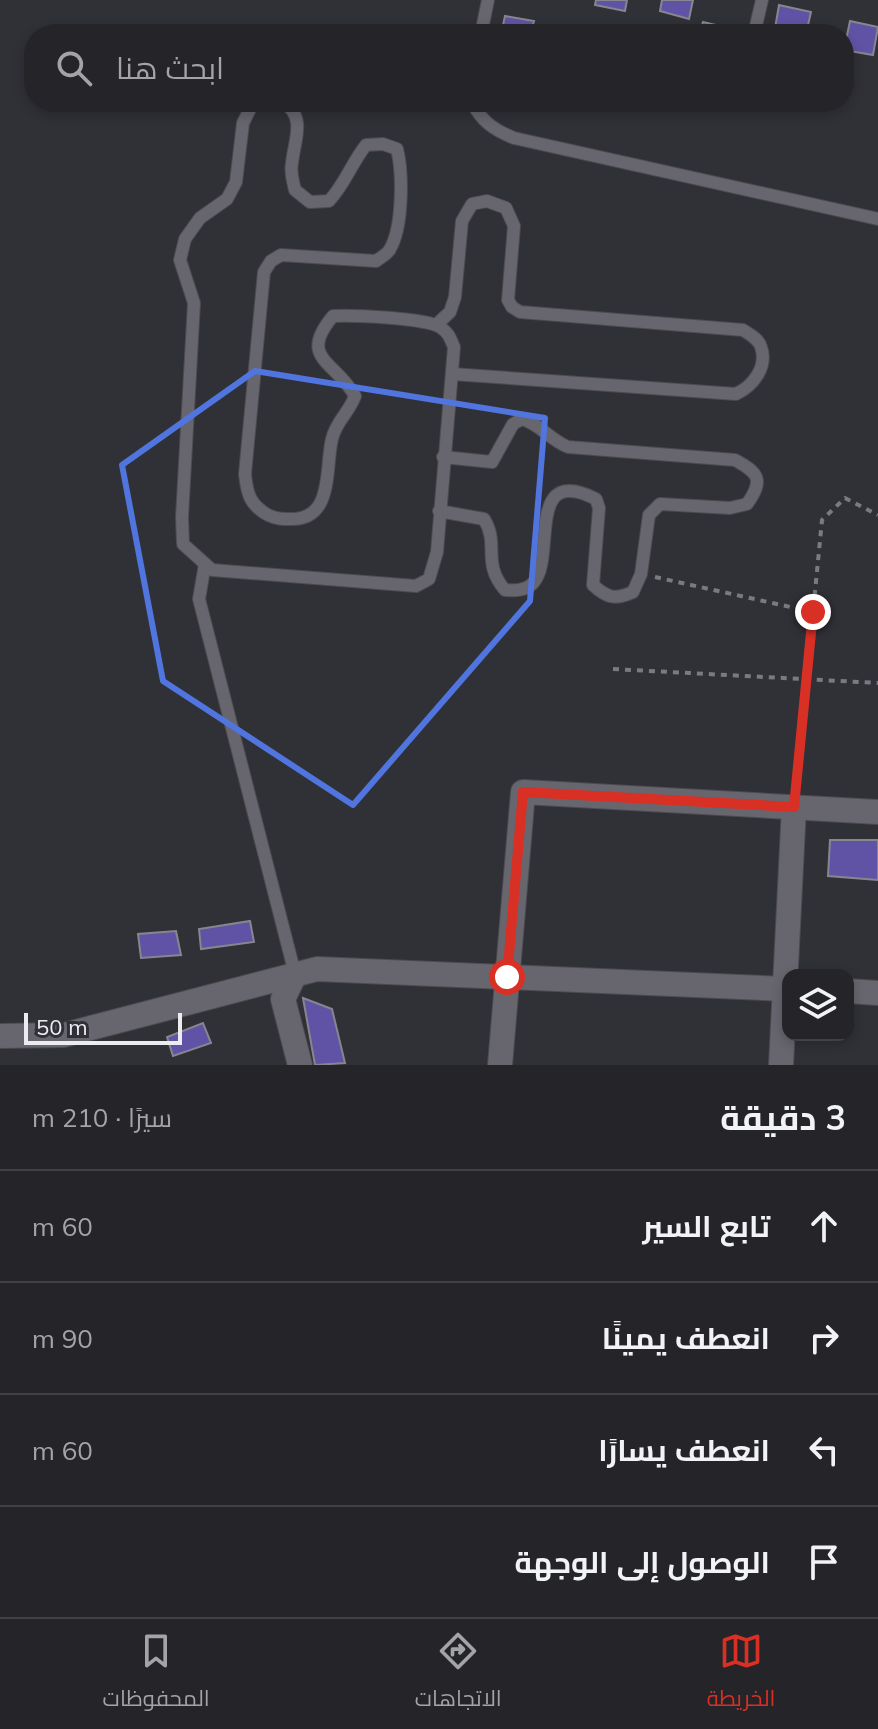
<!DOCTYPE html>
<html lang="ar">
<head>
<meta charset="utf-8">
<style>
  body { margin:0; font-family:Mulish,Cairo,sans-serif; background:#303035; color:#f1f3f6; direction:rtl }
  .controls { position:absolute; right:24px; bottom:24px; display:grid; overflow:hidden; border-radius:16px; box-shadow:0 4px 12px #0003 }
  .controls button { width:72px; height:72px; display:grid; place-items:center; padding:0; border:0; border-bottom:2px solid #414146; background:#242429; color:#f1f3f6; font:40px sans-serif }
  .scale { position:absolute; left:24px; bottom:20px; width:158px; box-sizing:border-box; padding-left:8px; border:4px solid #ebebf0; border-top:0; font-size:22px; line-height:28px; white-space:nowrap; color:#ebebf0; -webkit-text-stroke:6px #303037; paint-order:stroke }
  .stop { position:absolute; width:24px; height:24px; margin:-18px; border:6px solid #d93025; border-radius:50%; background:#fff }
  .stop.end { background:#d93025; border-color:#fff; box-shadow:0 2px 8px #0008 }
  .list { margin:0; padding:0; list-style:none }
  h2 { display:flex; justify-content:space-between; align-items:center; height:104px; margin:0; padding:0 32px; font-size:34px }
  h2 small { font-size:26px; font-weight:400; color:#a3a4a8 }
  .list li { display:grid; grid-template-columns:52px 1fr auto; gap:24px; align-items:center; box-sizing:border-box; height:112px; padding:0 32px; border-top:2px solid #414146 }
  .list b { display:block; font-size:30px; white-space:nowrap }
  .list em { font-size:26px; font-style:normal; color:#a3a4a8 }
  .icon { flex:none; width:44px; height:44px; fill:none; stroke:currentColor; stroke-width:2; stroke-linecap:round; stroke-linejoin:round }
  .map { position:relative; flex:none; width:878px; height:1065px; overflow:hidden; direction:ltr }
  .search { position:absolute; background:#242429; box-shadow:0 4px 12px #0003; left:24px; right:24px; top:24px; height:88px; display:flex; align-items:center; gap:20px; box-sizing:border-box; padding:0 28px; border-radius:32px; color:#a3a4a8; font-size:30px }
  .sheet { height:552px; background:#242429 }
  nav { display:flex; justify-content:space-around; align-items:center; box-sizing:border-box; height:112px; border-top:2px solid #414146; background:#242429; font-size:22px; color:#a3a4a8 }
  nav a { display:grid; justify-items:center; gap:4px }
  nav .on { color:#d93025 }
  .map>svg:first-child { display:block }
  .building { fill:#6053a6; stroke:#86868e; stroke-width:2 }
  .lines { fill:none; stroke-linecap:round; stroke-linejoin:round }
  .lane-casing { stroke:#4b4b50; stroke-width:14 }
  .street-casing { stroke:#4b4b50; stroke-width:26 }
  .path { stroke:#7a7a80; stroke-width:4; stroke-dasharray:6 6; stroke-linecap:butt }
  .lane { stroke:#67666e; stroke-width:12 }
  .street { stroke:#67666e; stroke-width:24 }
  .route { stroke:#d93025; stroke-width:10 }
  .marked { fill:none; stroke:#5075de; stroke-width:6; stroke-linejoin:round }
</style>
</head>
<body>
<div class="map">
<svg width="878" height="1065" viewBox="0 0 878 1065">
  <rect width="100%" height="100%" fill="#303037"/>
  <g class="building">
    <path d="M596,0h31l-2,11 -30,-6z"/>
    <path d="M662,0h31l-4,19 -29,-8z"/>
    <path d="M779,5l32,7 -5,22h-32z"/>
    <path d="M505,16l29,5 -4,13h-29z"/>
    <path d="M850,21l28,6 -5,28 -29,-5z"/>
    <path d="M703,22l30,7 -1,5h-33z"/>
    <path d="M830,840h48v40l-50,-4z"/>
    <path d="M250,921l4,21 -53,7 -2,-20z"/>
    <path d="M176,931l5,24 -40,3 -3,-24z"/>
    <path d="M303,998l29,11 13,54 -30,2z"/>
    <path d="M203,1023l8,20 -38,13 -6,-19z"/>
  </g>
  <g class="lines">
    <defs>
      <g id="lane">
        <path d="M481,34l7,-34"/>
        <path d="M754,34l8,-34"/>
        <path d="M258,102l-6,3 -9,18 -7,59 -9,17 -27,19 -15,21 -5,21 14,43 -12,214 1,27 29,26 204,16 13,-7 8,-27 17,-205c-4,-9 -5,-14 -14,-20 -15,-9 -86,-12 -107,-11 -36,43 3,45 22,80 -6,17 -19,25 -23,43 -7,28 2,80 -40,80 -10,0 -16,0 -24,-4 -18,-10 -21,-21 -23,-41l19,-202 7,-11 10,-6 95,6c5,-4 11,-6 14,-12 13,-22 13,-76 7,-100l-14,-5 -17,1c-15,19 -21,39 -37,56l-19,1 -15,-12c-2,-8 -5,-18 -3,-27 2,-22 15,-46 -9,-61"/>
        <path d="M472,102c9,19 22,28 42,36l364,81"/>
        <path d="M436,325l14,-13 5,-15 7,-76 10,-17 15,-3 19,7 8,18 -6,74 4,7 8,5 223,18c6,4 16,9 18,17 7,20 -8,39 -25,47l-284,-20"/>
        <path d="M439,511l45,8c16,26 -3,43 21,71 10,1 22,1 29,-8 22,-26 -9,-119 62,-83l3,9 -6,77c14,13 22,15 40,7l8,-18 8,-59 11,-11 70,4 17,-4c17,-24 12,-31 -12,-44l-167,-13c-18,-7 -28,-23 -46,-28l-9,5 -21,38 -49,-5"/>
        <path d="M205,564l-6,35 96,375"/>
      </g>
      <g id="street">
        <path d="M295,974l-12,25 17,66"/>
        <path d="M848,991l30,2"/>
        <path d="M0,1036l64,-1 253,-66 471,20"/>
        <path d="M500,1065l23,-273 355,20"/>
        <path d="M781,1065l13,-258"/>
      </g>
    </defs>
    <use href="#lane" class="lane-casing"/>
    <use href="#street" class="street-casing"/>
    <g class="path">
      <path d="M655,577l158,35"/>
      <path d="M613,669l265,14"/>
      <path d="M796,787l26,-267 23,-22 33,17"/>
    </g>
    <use href="#lane" class="lane"/>
    <use href="#street" class="street"/>
  </g>
  <g class="lines">
    <path class="route" d="M507,977l16,-185 271,15 19,-195"/>
  </g>
  <path class="marked" d="M255,371l290,47 -15,183 -177,204 -190,-124 -41,-216z"/>
</svg>
<div class="controls">
<button><svg class="icon" aria-label="layers" viewBox="0 0 24 24"><path d="M12 4l9 5-9 5-9-5zM3 14l9 5 9-5"/></svg></button>
</div>
<div class="scale">50 m</div>
<div class="stop" style="left:507px;top:977px"></div>
<div class="stop end" style="left:813px;top:612px"></div>
<div class="search"><svg class="icon" aria-label="search" viewBox="0 0 24 24"><circle cx="10" cy="10" r="6"/><path d="M15 15l6 6"/></svg>ابحث هنا</div>
</div>
<section class="sheet">
<h2>3 دقيقة<small>سيرًا · 210 m</small></h2>
<ul class="list">
<li><svg class="icon" aria-label="ahead" viewBox="0 0 24 24"><path d="M12 20V5M6 11l6-6 6 6"/></svg><div><b>تابع السير</b></div><em>60 m</em></li>
<li><svg class="icon" aria-label="right" viewBox="0 0 24 24"><path d="M7 20v-9h11M14 6l5 5-5 5"/></svg><div><b>انعطف يمينًا</b></div><em>90 m</em></li>
<li><svg class="icon" aria-label="left" viewBox="0 0 24 24"><path d="M17 20v-9H6M10 6l-5 5 5 5"/></svg><div><b>انعطف يسارًا</b></div><em>60 m</em></li>
<li><svg class="icon" aria-label="arrive" viewBox="0 0 24 24"><path d="M6 21V4h12l-3 4 3 4H6"/></svg><div><b>الوصول إلى الوجهة</b></div></li>
</ul>
</section>
<nav>
<a class="on"><svg class="icon" aria-label="map" viewBox="0 0 24 24"><path d="M3 6l6-2 6 2 6-2v14l-6 2-6-2-6 2zM9 4v14M15 6v14"/></svg>الخريطة</a>
<a><svg class="icon" aria-label="directions" viewBox="0 0 24 24"><path d="M12 3l9 9-9 9-9-9zM9 14v-3h6M13 9l2 2-2 2"/></svg>الاتجاهات</a>
<a><svg class="icon" aria-label="saved" viewBox="0 0 24 24"><path d="M7 4h10v16l-5-4-5 4z"/></svg>المحفوظات</a>
</nav>
</body>
</html>
